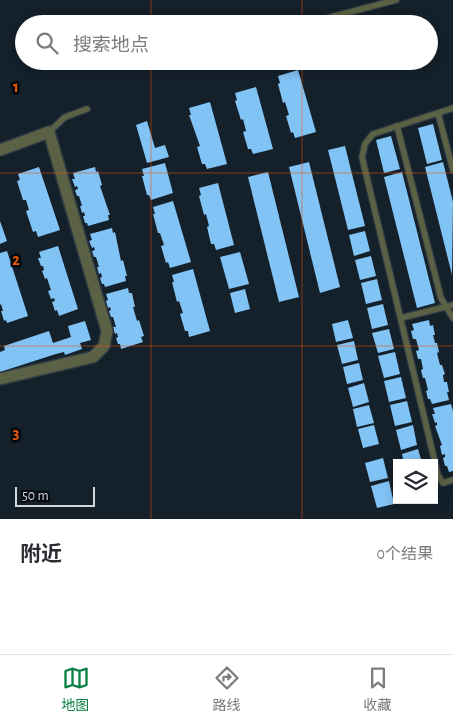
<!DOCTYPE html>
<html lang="zh">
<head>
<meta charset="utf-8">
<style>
  body { margin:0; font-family:"Alegreya Sans","Noto Sans SC",sans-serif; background:#f7f7f7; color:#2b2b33 }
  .controls { position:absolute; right:15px; bottom:15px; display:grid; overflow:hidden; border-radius:0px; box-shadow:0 2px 12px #0003 }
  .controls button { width:45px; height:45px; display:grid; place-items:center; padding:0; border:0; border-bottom:1px solid #e1e1e2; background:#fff; color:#2b2b33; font:25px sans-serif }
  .scale { position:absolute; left:15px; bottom:12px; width:80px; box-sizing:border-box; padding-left:5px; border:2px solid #d1d9e0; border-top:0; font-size:14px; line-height:18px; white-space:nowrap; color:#d1d9e0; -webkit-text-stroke:4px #05090d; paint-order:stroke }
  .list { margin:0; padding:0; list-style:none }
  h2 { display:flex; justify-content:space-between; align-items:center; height:65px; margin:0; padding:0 20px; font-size:21px }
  h2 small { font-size:16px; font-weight:400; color:#7c7c81 }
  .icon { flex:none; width:28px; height:28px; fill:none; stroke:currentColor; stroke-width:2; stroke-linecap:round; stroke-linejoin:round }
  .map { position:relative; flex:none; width:453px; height:519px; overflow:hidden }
  .search { position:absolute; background:#fff; box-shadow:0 2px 12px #0003; left:15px; right:15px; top:15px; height:55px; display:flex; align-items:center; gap:12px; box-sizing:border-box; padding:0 18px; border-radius:28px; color:#7c7c81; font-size:19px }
  .sheet { height:135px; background:#fff }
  nav { display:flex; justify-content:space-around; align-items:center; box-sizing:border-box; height:70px; border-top:1px solid #e1e1e2; background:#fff; font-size:14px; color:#7c7c81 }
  nav a { display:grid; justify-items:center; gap:2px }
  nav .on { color:#0b8043 }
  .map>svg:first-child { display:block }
  .building { fill:#82c3f6 }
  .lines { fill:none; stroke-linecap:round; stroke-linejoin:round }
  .lane-casing { stroke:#2e3a43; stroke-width:8 }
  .street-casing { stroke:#2e3a43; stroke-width:14 }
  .lane { stroke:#5b6144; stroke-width:5.5 }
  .street { stroke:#5b6144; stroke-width:11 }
  .grid { fill:none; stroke:#e8590c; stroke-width:1; stroke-opacity:0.55 }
  .grid-label { font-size:16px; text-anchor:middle; font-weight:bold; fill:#e8590c; stroke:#05090d; stroke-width:5; stroke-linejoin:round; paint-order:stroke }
</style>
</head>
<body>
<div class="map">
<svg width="453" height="519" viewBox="0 0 453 519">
  <rect width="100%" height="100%" fill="#14202a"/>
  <g class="building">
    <path d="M298,70l18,62 -21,6 -2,-6 -2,1 -5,-17 3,-1 -4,-13 -2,1 -5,-19 2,-1 -2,-7z"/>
    <path d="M256,87l17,62 -20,5 -2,-5h-3l-5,-17 3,-1 -3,-12 -2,1 -6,-19 2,-1 -2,-7z"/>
    <path d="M210,102l17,62 -20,5 -2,-5h-3l-5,-17 3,-1 -11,-31h2l-2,-7z"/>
    <path d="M147,121l8,27 10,-3 4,12 -22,6 -11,-38z"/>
    <path d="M433,124l9,36 -15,4 -9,-36z"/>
    <path d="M391,136l9,33 -16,4 -8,-33z"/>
    <path d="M345,146l20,80 -17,4 -20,-80z"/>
    <path d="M309,162l31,125 -20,6 -31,-126z"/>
    <path d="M443,162l10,40 -1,73 -27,-108z"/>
    <path d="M165,163l8,30 -22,7 -2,-5h-2l-5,-19h2l-2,-7z"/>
    <path d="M39,167l21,63 -22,7 -2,-6 -3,1 -7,-21 3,-1 -3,-10h-3l-6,-19 3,-1 -2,-6z"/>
    <path d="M95,167l1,5 2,-1 4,14 -2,1 10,29h-2l1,5 -21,6 -1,-3h-2l-2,-7h2l-1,-4 -2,1 -2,-7h2l-3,-10h-2l-2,-6 3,-1 -1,-3 -2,1 -3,-8h3l-2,-6z"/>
    <path d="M268,172l31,125 -20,5 -31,-125z"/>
    <path d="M402,172l33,131 -18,5 -33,-131z"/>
    <path d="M218,183l16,62 -18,5 -2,-6h-3l-4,-17 2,-1 -3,-12 -2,1 -5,-19 2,-1 -2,-7z"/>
    <path d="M173,201l18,61 -21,6 -2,-6 -2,1 -5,-17 3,-1 -4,-12h-2l-5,-19h2l-2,-7z"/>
    <path d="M0,221l7,20 -7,3z"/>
    <path d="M112,228l1,5 2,-1 6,29 2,-1 4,16h-2l1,5 -21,6 -1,-3h-2l-2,-6 2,-1 -1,-4 -2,1 -2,-7h2l-3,-10h-2l-2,-6 3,-1 -1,-3 -2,1 -3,-7 3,-1 -2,-6z"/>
    <path d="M365,231l5,20 -16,5 -5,-21z"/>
    <path d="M58,246l20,63 -19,7 -2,-6 -2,1 -3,-9 3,-1 -1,-3 -3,1 -3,-8 3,-1 -4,-12 -2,1 -3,-8 2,-1 -1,-4h-2l-3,-8h3l-2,-6z"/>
    <path d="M7,251l21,65 -21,7 -1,-3 -2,1 -3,-10h2l-2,-7 -1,1v-52z"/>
    <path d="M240,252l9,32 -20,5 -9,-32z"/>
    <path d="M371,256l5,20 -16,4 -5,-20z"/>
    <path d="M193,269l17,62 -21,6 -1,-6h-3l-5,-17 3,-1 -4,-12 -2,1 -5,-20h2l-2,-7z"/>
    <path d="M377,279l5,21 -16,4 -5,-21z"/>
    <path d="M128,288l1,5h3l3,14h-2l4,14 2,-1 5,16 -3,1 2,5 -22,7 -1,-5h-2l-2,-6 2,-1 -1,-4 -2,1 -2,-7h3l-3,-10h-2l-2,-6 2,-1 -1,-3 -2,1 -2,-7 2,-1 -2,-6z"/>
    <path d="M245,289l5,20 -15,4 -5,-20z"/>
    <path d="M383,304l5,21 -16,4 -5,-21z"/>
    <path d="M348,320l5,18 -17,4 -4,-18z"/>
    <path d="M429,320l1,6 3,-1 2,10h-2l2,8h2l2,9 -2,1 3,12h2l3,9 -2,1 1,7h3l2,10h-2l2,8 -17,4 -2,-5h-2l-2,-8 2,-1 -3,-12h-2l-2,-8 2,-1 -2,-10h-3l-2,-8 3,-1 -3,-11h-3l-2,-8 3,-1 -2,-6z"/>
    <path d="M85,321l6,19 -11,3 2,6 -17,6 -1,-3 -8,2 -56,18v-20l5,-2 -1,-4 45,-15 4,12 18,-6 -3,-11z"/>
    <path d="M389,329l5,20 -16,4 -6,-20z"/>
    <path d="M354,341l4,19 -16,4 -5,-19z"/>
    <path d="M395,352l5,22 -16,4 -6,-22z"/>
    <path d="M359,363l4,17 -16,4 -4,-17z"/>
    <path d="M401,377l5,21 -17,4 -5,-21z"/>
    <path d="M364,383l5,19 -16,5 -5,-19z"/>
    <path d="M407,401l5,21 -17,4 -5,-21z"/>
    <path d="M451,404l2,7v60l-4,1 -2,-6h-2l-2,-8 2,-1v-3l-3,1 -2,-9 2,-1 -7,-19 2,-1v-3l-2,1 -3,-9h3l-2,-6z"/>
    <path d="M369,405l5,18 -17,4 -4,-18z"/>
    <path d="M374,425l5,19 -16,4 -5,-19z"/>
    <path d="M413,425l4,20 -16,5 -5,-20z"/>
    <path d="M418,449l4,14h-18l-2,-9z"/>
    <path d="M383,458l5,20 -18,4 -5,-19z"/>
    <path d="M389,481l5,23 -17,4 -6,-22z"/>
  </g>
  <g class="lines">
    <defs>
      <g id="lane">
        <path d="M312,22l84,-22"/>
        <path d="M453,108l-80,26 -8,10 -3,13 76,318 5,8 10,-3"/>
        <path d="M438,113l15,57"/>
        <path d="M397,126l44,172 12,20"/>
        <path d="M49,132l16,-15 22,-8"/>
        <path d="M401,318l52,-13"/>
      </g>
      <path id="street" d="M0,150l49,-18 58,199 -3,15 -11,11 -93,22"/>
    </defs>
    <use href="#lane" class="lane-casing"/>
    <use href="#street" class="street-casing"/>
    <use href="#lane" class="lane"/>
    <use href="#street" class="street"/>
  </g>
  <path class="grid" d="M151,0v24M302,0v24M151,61v458M302,61v458M0,173h453M0,346h453"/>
  <g class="grid-label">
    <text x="16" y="92">1</text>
    <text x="16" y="265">2</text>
    <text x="16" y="438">3</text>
  </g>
</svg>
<div class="controls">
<button><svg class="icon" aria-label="layers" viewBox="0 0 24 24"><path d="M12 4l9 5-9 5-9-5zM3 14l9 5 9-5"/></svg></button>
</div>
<div class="scale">50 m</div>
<div class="search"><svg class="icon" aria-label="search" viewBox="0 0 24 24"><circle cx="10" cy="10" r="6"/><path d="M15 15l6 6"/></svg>搜索地点</div>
</div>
<section class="sheet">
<h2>附近<small>0个结果</small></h2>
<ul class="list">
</ul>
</section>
<nav>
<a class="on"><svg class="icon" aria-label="map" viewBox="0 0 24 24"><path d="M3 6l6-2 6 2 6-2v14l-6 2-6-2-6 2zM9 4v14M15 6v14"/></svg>地图</a>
<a><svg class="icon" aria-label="directions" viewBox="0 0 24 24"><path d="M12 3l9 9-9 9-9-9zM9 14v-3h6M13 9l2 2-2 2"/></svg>路线</a>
<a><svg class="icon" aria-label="saved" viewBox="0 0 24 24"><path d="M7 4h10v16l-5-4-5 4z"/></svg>收藏</a>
</nav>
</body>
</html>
